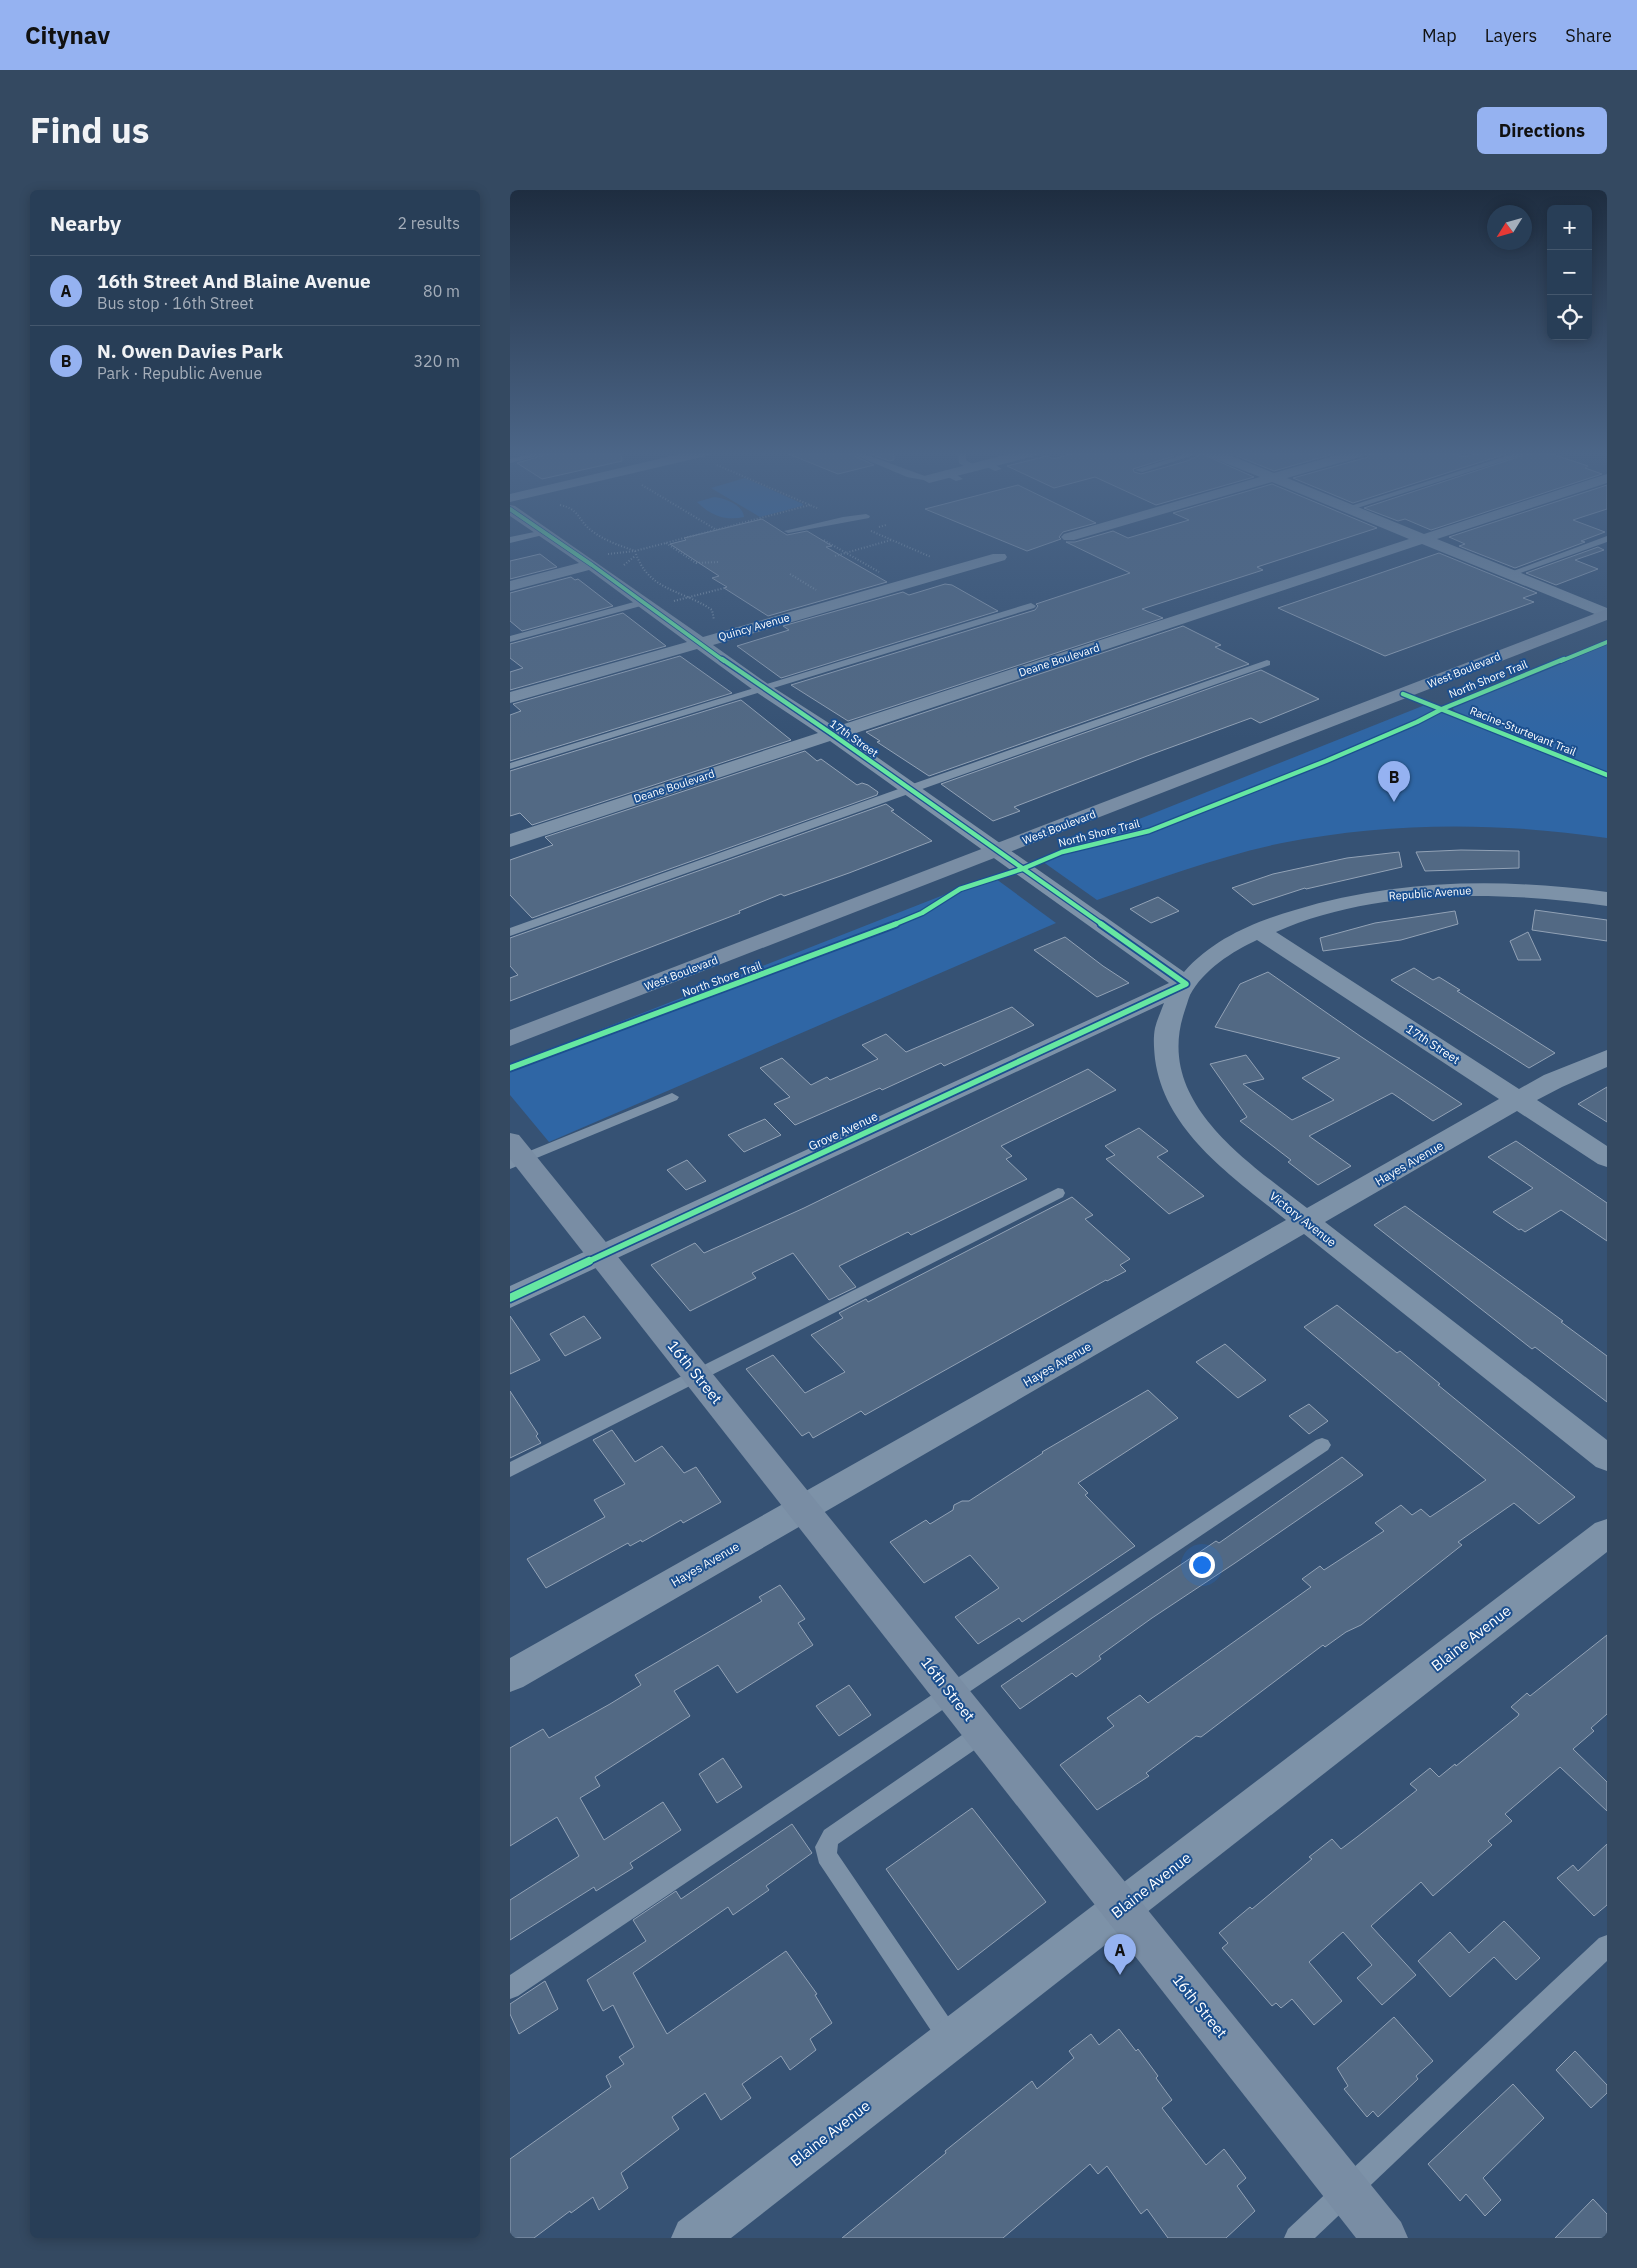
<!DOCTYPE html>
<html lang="en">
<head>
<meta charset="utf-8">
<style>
  body { margin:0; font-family:"IBM Plex Sans",sans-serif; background:#344961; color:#f1f3f6 }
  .controls { position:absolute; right:15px; top:15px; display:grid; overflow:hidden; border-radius:8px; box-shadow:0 2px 12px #0003 }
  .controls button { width:45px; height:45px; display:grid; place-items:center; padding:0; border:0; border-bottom:1px solid #44576d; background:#283e57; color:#f1f3f6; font:25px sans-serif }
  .compass { position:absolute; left:977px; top:15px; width:45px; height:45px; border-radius:50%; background:#283e57; box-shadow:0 2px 12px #0003; rotate:233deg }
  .you { position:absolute; left:691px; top:1374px; width:18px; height:18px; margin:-12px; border:4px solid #fff; border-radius:50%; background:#1a73e8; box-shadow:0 0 0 8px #1a73e833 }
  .badge { display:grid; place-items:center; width:32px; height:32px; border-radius:50%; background:#95b2f1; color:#111; font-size:16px; font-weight:700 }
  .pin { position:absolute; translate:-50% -41px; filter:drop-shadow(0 1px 2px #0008) }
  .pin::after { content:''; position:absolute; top:26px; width:18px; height:15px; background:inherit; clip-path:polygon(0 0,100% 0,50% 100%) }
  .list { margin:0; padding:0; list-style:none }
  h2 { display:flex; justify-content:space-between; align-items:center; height:65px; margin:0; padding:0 20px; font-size:21px }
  h2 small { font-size:16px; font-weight:400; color:#a5aeba }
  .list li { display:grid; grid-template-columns:32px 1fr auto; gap:15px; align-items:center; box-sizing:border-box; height:70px; padding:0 20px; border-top:1px solid #44576d }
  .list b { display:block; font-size:19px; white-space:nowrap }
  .list p { margin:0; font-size:16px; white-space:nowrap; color:#a5aeba }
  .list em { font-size:16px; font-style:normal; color:#a5aeba }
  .icon { flex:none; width:28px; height:28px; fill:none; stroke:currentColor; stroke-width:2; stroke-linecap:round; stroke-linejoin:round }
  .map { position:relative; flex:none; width:1097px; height:2048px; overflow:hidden; border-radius:8px }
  header { display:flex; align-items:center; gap:30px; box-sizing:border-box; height:70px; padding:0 25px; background:#95b2f1; color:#111 }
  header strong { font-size:24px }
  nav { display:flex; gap:28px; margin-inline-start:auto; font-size:18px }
  .intro { display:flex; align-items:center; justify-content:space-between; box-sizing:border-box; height:120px; padding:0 30px }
  h1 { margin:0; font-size:35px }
  .button { padding:12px 22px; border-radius:8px; background:#95b2f1; color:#111; font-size:18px; font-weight:700 }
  main { display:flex; gap:30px; padding:0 30px }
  aside { flex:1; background:#283e57; border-radius:8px; box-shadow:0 2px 12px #0003 }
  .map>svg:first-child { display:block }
  .green { fill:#2f66a5 }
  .building { fill:#526984; stroke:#92a2b6 }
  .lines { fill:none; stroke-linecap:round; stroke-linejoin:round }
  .path { stroke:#7d92a8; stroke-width:2; stroke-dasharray:1 2; stroke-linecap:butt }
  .lane { fill:#7d92a8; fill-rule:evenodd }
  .street { fill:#7d92a8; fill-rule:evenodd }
  .secondary { fill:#798da4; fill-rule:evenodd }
  .cycleway-far3-casing { stroke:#1b4f8f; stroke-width:5.5 }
  .cycleway-far2-casing { stroke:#1b4f8f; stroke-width:7 }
  .cycleway-far1-casing { stroke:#1b4f8f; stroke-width:9 }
  .cycleway-casing { stroke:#1b4f8f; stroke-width:11 }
  .cycleway-far3 { stroke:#66e7a1; stroke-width:4 }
  .cycleway-far2 { stroke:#66e7a1; stroke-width:4.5 }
  .cycleway-far1 { stroke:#66e7a1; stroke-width:5.5 }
  .cycleway { stroke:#66e7a1; stroke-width:8 }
  .labels { text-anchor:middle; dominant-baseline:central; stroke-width:4; stroke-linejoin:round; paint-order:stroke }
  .far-street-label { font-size:11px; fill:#fff; stroke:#1b4f8f }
  .street-label { font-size:12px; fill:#fff; stroke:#1b4f8f }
  .near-street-label { font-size:15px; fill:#fff; stroke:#1b4f8f }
</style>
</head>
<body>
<header>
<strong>Citynav</strong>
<nav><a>Map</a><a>Layers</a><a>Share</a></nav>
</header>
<div class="intro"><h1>Find us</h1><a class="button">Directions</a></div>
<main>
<aside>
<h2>Nearby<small>2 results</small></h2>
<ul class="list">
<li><span class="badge">A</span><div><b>16th Street And Blaine Avenue</b><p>Bus stop · 16th Street</p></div><em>80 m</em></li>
<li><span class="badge">B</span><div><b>N. Owen Davies Park</b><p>Park · Republic Avenue</p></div><em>320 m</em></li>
</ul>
</aside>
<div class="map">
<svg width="1097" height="2048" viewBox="0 0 1097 2048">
  <rect width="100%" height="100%" fill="#365274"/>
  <g class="green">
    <path d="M235,288l58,26 -1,2 -42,11 -49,-29z"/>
    <path d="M204,307c11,1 29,8 30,20 -18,4 -33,-1 -47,-15z"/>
    <path d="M1097,454v129l-150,-60 -4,-4 1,-4z"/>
    <path d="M915,515l182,73v60c-109,-16 -217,-16 -325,5 -63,13 -124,36 -185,57l-58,-41z"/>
    <path d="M482,686l64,47 -507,219 -39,-47v-30z"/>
  </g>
  <g class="building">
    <path d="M45,262h66l1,9 -80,18 -25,-16z"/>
    <path d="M336,262l28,13 -36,9 -52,-21z"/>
    <path d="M355,262h28l1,8 -5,1z"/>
    <path d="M568,262h88l8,4 -41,13 1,3 7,2 46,-13 15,-7 52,23 -98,28 -61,-28 -41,11 -47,-22 40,-10 6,3z"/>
    <path d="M717,262h113l-66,19z"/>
    <path d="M861,262h78l14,5 24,-5 19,2 -153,49 -60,-25 75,-21z"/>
    <path d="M1023,262h13l42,14 -3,2 17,6 -171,56 -26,-11 -7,2 -34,-13z"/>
    <path d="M762,294l105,44 -120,39 6,3 -121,39 21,9 -315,103 -57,-36 244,-75 3,-4 -2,-2 94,-31 -64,-31h9l38,-11 15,7 61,-18 -16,-7z"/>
    <path d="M508,295l78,38 -33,9 -4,5 2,2 -34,12 -102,-42z"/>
    <path d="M1097,295v24l-34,11 32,12 -24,9 4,1 -70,26 -56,-22 6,-2 -16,-7z"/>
    <path d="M252,329l25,16 20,-4 25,15 -6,1 61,35 -119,34 -44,-28 3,-1 -15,-9 7,-2 -49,-32 16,-4 -2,-2z"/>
    <path d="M1088,357l6,3 -29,10 23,9 -42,16 -30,-12z"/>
    <path d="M929,363l98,40 -14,5 11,4 -149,54 -107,-48z"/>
    <path d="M30,364l17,13 -47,12v-18z"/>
    <path d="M61,387l4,3 3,-1 35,27 -91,25 -12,-10v-28z"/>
    <path d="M435,394l7,1 46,26 -217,67 -44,-32 52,-16 -6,-4 120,-34 6,3z"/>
    <path d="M113,423l43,33 -156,44v-18l13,-4 -13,-10v-14z"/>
    <path d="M673,436l38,19 -6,2 34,17 -320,112 -52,-34 3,-1 -14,-9z"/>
    <path d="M170,466l52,37 -222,68v-46l11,-4 -8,-7z"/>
    <path d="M751,480l58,29 -59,24 -9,-5 -104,38 -133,51 6,4 -27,10 -52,-37z"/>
    <path d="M231,510l50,40 -259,85 -12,-12 -10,3v-45z"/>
    <path d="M295,561l12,10 4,-2 36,26 5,-2 6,2 10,7 -1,3 -345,123 -22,-23v-35l43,-15 -8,-8z"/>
    <path d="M376,614l8,6 -3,1 41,30 -83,32 -65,23 -3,-2 -42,17 1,2 -230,88v-23l8,-3 -8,-9v-28z"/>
    <path d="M951,660l58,1v17l-94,3 -9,-19z"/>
    <path d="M889,662l3,15 -96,22 -1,-1 -52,17 -21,-17 41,-14 74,-16z"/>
    <path d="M648,707l21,14 -28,12 -21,-14z"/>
    <path d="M1025,720l72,10v21l-75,-11z"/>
    <path d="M945,721l3,13 -57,16 -78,11 -3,-13 55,-15z"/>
    <path d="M1018,742l13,28h-23l-8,-19z"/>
    <path d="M555,747l38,29 26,17 -32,14 -63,-47z"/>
    <path d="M904,778l19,12 6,-3 21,13 -3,1 98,62 -26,15 -138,-88z"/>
    <path d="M758,782l92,64 102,68 -29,17 -41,-28 -83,43 42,30 -33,19 -30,-23 3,-2 -51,-39 7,-4 -37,-53 36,-9 18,24 -21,5 49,36 42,-20 -32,-22 38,-20 -125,-31 25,-43z"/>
    <path d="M502,817l22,18 -90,41 -3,-3 -59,27 -2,-2 -85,37 -21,-21 16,-7 -30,-29 22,-10 29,27 16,-8 3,3 48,-21 -16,-14 24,-11 20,18z"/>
    <path d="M578,879l28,21 -115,56 11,10 -6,3 21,20 -116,56 -3,-3 -69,34 17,21 -27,13 -36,-47 -41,20 4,5 -66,33 -39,-46 44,-22 9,10 100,-45z"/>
    <path d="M1097,897v35l-29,-18z"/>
    <path d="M255,929l16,16 -37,17 -16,-17z"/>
    <path d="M629,938l29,23 -11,6 47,39 -35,18 -63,-55 9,-4 -10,-9z"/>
    <path d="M1006,951l91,62v38l-46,-31 -36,22 -4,-3 -2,1 -26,-18 40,-24 -45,-31z"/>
    <path d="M177,970l19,21 -20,9 -19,-20z"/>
    <path d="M562,1007l21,18 -8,4 45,40 -10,6 6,6 -19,10 -1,-1 -241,135 -4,-4 -48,27 -4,-6 -7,4 -56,-67 27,-14 32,38 40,-21 -34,-37 32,-17 -4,-5 27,-14 2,3z"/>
    <path d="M895,1016l158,115 -2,1 46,34v46l-72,-55 -3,2 -158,-124z"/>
    <path d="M827,1115l60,48 3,-2 40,33 -2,1 137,112 -36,27 -25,-21 -56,39 4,3 -101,80 -15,7 -21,15 -2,-2 -122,92 -5,-1 -50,37 3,3 -52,34 -37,-45 54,-39 -7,-8 33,-23 8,8 163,-116 -9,-8 18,-13 4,4 60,-39 -9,-8 26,-18 11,10 9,-6 9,8 56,-37 -182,-153z"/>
    <path d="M0,1126l30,44 -30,14z"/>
    <path d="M74,1126l17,22 -36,18 -15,-22z"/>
    <path d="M715,1154l41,36 -28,18 -42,-36z"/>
    <path d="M638,1200l30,28 -100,65 10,10 -3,2 50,51 -113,76 -3,-4 -41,26 -23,-27 44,-29 -29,-33 -46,28 -34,-41 36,-22 4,4 23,-14 1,-5 8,-4h7l74,-48 -1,-1z"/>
    <path d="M0,1201l28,43 -2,2 5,7 -31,15z"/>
    <path d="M799,1214l19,17 -19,13 -20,-18z"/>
    <path d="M102,1240l23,32 27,-16 22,27 12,-6 25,35 -38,21 -2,-3 -39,22 -1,-2 -11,6 -2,-3 -82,45 -19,-29 78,-42 -11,-17 31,-16 -32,-44z"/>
    <path d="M832,1267l21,18 -128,88 -83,55 -53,38 2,3 -25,18 -4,-4 -52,36 -19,-23 215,-145 3,2z"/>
    <path d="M270,1395l25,34 -7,4 15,22 -76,48 -19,-28 -44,26 16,25 -95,61 5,9 -20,12 24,42 59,-38 18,28 -51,33 3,5 -37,23 -2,-4 -84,53v-40l69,-44 -22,-39 -47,29v-98l33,-19 6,9 61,-34 31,-19 -6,-10 127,-74 -3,-4z"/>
    <path d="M1097,1445v79l-16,14 3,3 -21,18 34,33v29l-47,-44 -55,47 7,7 -24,20 4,4 -59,51 -12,-14 -50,44 45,49 -34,30 -25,-27 15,-13 -29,-33 -34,30 33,39 -28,24 -22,-26 -11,9 -5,-5 -4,3 -50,-58 6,-5 -9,-10 31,-26 2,2 60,-50 -3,-2 23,-18 9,10 16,-12 60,-47 -7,-6 20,-16 9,9 16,-13 1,2 62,-50 1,-2 -8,-7 16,-14 3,3z"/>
    <path d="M339,1495l22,30 -32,21 -23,-30z"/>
    <path d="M213,1568l19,29 -25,16 -18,-29z"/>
    <path d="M462,1618l74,94 -88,68 -72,-101z"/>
    <path d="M282,1634l20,29 -46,33 3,4 -36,25 -5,-8 -95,66 34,61 119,-83 31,43 -2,1 17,28 -22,16 6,11 -26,20 -9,-14 -39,28 9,14 -30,22 -16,-27 -33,24 7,12 -58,44 7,15 -29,22 -6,-13 -22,16 -1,-2 -36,27h-24v-79l101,-72 -5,-11 18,-12 -5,-7 15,-10 -21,-42 -10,6 -16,-31 59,-39 -13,-21 43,-29 5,8z"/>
    <path d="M1097,1654v61l-13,11 -37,-38 16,-13 5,6z"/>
    <path d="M994,1731l36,37 -24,22 -22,-23 -44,40 -32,-36 32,-29 19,21z"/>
    <path d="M35,1791l13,28 -39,25 -9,-20v-10z"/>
    <path d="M884,1827l39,44 -17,15 2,3 -40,38 -5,-6 -6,6 -23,-28 4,-3 -11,-18z"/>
    <path d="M609,1839l17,22 2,-2 20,27 -2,2 16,22 -10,8 44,57 18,-16 22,29 -9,8 18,25 -29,27h-58l-21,-29 -6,5 -34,-48 -9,8 -8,-10 -87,74h-161l104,-85 -1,-2 87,-70 5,8 37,-31 -5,-7 22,-17 8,11z"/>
    <path d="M1065,1861l32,34v8l-16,15 -35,-38z"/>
    <path d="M1003,1894l31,34 -61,60 18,22 -16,16 -19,-22 -6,7 -32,-37z"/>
    <path d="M1083,2009l14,15v24h-52z"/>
  </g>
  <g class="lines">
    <g class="path">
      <path d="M207,275l102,44"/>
      <path d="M132,295l73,44"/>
      <path d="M50,315c20,4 18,16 32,26 13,10 29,15 43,20 13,41 47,38 77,59l2,10"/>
      <path d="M369,337l7,-2"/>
      <path d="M361,341l60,26"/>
      <path d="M314,350l55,32"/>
      <path d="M156,353l30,20 23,-1"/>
      <path d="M98,364l27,-3 175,-46"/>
      <path d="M325,366l56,-16"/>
      <path d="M114,375l11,-9"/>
      <path d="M280,384l26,16"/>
      <path d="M164,411l50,-13"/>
    </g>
    <g class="lane">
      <path d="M29,262h14l-43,11v-4z"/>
      <path d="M338,262h11l74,27 -4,2 -22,-4z"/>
      <path d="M448,262h8v8l10,6v4h-6l-11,-7z"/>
      <path d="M681,262h12l-61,20 -7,-2z"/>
      <path d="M1009,262h12l-180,58 -7,-2z"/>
      <path d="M475,272h6l11,7 -7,2 -10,-5z"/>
      <path d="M436,282h6l11,7 -7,2 -10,-5z"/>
      <path d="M356,324l4,2 -1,2 -81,15 -4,-2 59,-14z"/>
      <path d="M34,340l4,2 -1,2 -37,9v-6z"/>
      <path d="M1097,346v6l-95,34 -7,-2z"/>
      <path d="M135,409l3,1v4l-138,38v-6z"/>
      <path d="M521,413l5,3 -2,2 -524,161v-6z"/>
      <path d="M757,470l3,1v4l-760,271v-8l394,-141z"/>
      <path d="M162,903l7,4 -2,3 -167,69v-10z"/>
      <path d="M548,998l5,1 2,4 -2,4 -553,280v-15z"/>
      <path d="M812,1248l6,2 3,5 -3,5 -810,546 -8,3v-24l806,-535z"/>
      <path d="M472,1534l7,2 3,7 -3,7 -151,104 -1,9 121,178 4,8 -4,8 -8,4 -8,-4 -123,-184 -4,-16 9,-17 151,-104z"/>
      <path d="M1097,1745v26l-292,277h-31l4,-9 311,-291z"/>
    </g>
    <g class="street">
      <path d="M178,262h25l-7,4 -196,46v-8z"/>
      <path d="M506,262h24l-2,3 -109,28 -7,-4 2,-3z"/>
      <path d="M693,262h19l52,21 73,-21h22l-2,3 -80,23 137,56 183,-60v9l-170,56 170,69v11l-185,-75 -575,192 337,236c29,-33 70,-50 111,-62 102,-31 207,-32 312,-18v14c-104,-15 -233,-18 -331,26l243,157 25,-14 63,-25v17l-45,20 -25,13 70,46v21l-9,-3 -81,-53 -192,111 282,218v31l-11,-4 -292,-233 -781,453 -13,5v-34l776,-438c-53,-43 -121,-88 -131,-161 -1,-10 -2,-21 0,-31 2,-8 6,-17 9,-25l-654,305v-22l659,-303 -339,-242 -320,106v-13l308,-101 -62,-41 -59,-43 -187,54v-11l177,-50 -98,-72 -79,21v-10l69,-18 -69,-47v-11l5,1 188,131 290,-83h12l2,3 -2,3 -292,85 55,39 67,43 574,-188 -137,-57 -198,58h-10l-3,-3 3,-3 196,-57 -55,-22zM747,750l242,159 -192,109c-60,-47 -152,-106 -123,-195 2,-6 4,-13 6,-18 13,-25 43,-44 67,-55z"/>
      <path d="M1097,1329v33l-876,686h-60l7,-16 917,-699z"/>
    </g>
    <g class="secondary">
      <path d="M1097,419v11l-1097,426v-16z"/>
      <path d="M0,943l9,2 882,1087 7,16h-52l-846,-1079z"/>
    </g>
    <defs>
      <g id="cycleway-far3">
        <path d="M0,319l82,56 132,96"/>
        <path d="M1051,471l46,-19"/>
      </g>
      <g id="cycleway-far2">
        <path d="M212,469l110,75 271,191"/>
        <path d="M893,504l204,81"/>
        <path d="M383,735l29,-12 38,-24 62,-20 40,-17 87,-21 177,-70 91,-39 25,-13 122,-50"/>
      </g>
      <g id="cycleway-far1">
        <path d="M0,878l386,-144"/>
        <path d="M77,1072l599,-278 -85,-60"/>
      </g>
      <path id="cycleway" d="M0,1108l79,-37"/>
    </defs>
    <use href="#cycleway-far3" class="cycleway-far3-casing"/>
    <use href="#cycleway-far2" class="cycleway-far2-casing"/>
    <use href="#cycleway-far1" class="cycleway-far1-casing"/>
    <use href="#cycleway" class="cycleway-casing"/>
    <use href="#cycleway-far3" class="cycleway-far3"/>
    <use href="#cycleway-far2" class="cycleway-far2"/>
    <use href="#cycleway-far1" class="cycleway-far1"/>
    <use href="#cycleway" class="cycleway"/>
  </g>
  <linearGradient id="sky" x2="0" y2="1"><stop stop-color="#1e2d40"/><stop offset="0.48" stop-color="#4c6688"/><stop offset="1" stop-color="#4c6688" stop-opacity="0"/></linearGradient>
  <rect width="1097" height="549" fill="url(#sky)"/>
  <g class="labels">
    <g class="far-street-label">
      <text transform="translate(244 437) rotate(-16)">Quincy Avenue</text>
      <text transform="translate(549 470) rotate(-18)">Deane Boulevard</text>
      <text transform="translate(954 480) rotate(-22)">West Boulevard</text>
      <text transform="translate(978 489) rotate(-22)">North Shore Trail</text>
      <text transform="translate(1013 541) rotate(22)">Racine-Sturtevant Trail</text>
      <text transform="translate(344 548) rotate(35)">17th Street</text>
      <text transform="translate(164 596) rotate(-18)">Deane Boulevard</text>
      <text transform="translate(549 637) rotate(-21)">West Boulevard</text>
      <text transform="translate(589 643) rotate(-14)">North Shore Trail</text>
      <text transform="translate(920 703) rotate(-4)">Republic Avenue</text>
      <text transform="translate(171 783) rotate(-21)">West Boulevard</text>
      <text transform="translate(212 789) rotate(-20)">North Shore Trail</text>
    </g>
    <g class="street-label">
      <text transform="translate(923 854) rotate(33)">17th Street</text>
      <text transform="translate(333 941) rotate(-25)">Grove Avenue</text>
      <text transform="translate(899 973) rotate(-30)">Hayes Avenue</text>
      <text transform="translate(793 1029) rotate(38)">Victory Avenue</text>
      <text transform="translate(547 1174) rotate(-30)">Hayes Avenue</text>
      <text transform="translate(195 1374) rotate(-30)">Hayes Avenue</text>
    </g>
    <g class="near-street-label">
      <text transform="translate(185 1182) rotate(51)">16th Street</text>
      <text transform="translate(961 1448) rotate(-38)">Blaine Avenue</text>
      <text transform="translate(438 1499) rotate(52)">16th Street</text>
      <text transform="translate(641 1695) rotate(-38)">Blaine Avenue</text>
      <text transform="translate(690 1816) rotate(51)">16th Street</text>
      <text transform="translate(320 1943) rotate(-38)">Blaine Avenue</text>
    </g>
  </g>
</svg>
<div class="controls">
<button>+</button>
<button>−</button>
<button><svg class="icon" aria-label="locate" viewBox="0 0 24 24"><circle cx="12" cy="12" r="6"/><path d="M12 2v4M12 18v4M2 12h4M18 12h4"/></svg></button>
</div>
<svg class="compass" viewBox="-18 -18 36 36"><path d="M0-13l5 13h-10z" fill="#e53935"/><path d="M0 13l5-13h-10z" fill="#a5aeba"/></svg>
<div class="you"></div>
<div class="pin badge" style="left:610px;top:1785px">A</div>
<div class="pin badge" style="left:884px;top:612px">B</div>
</div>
</main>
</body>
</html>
